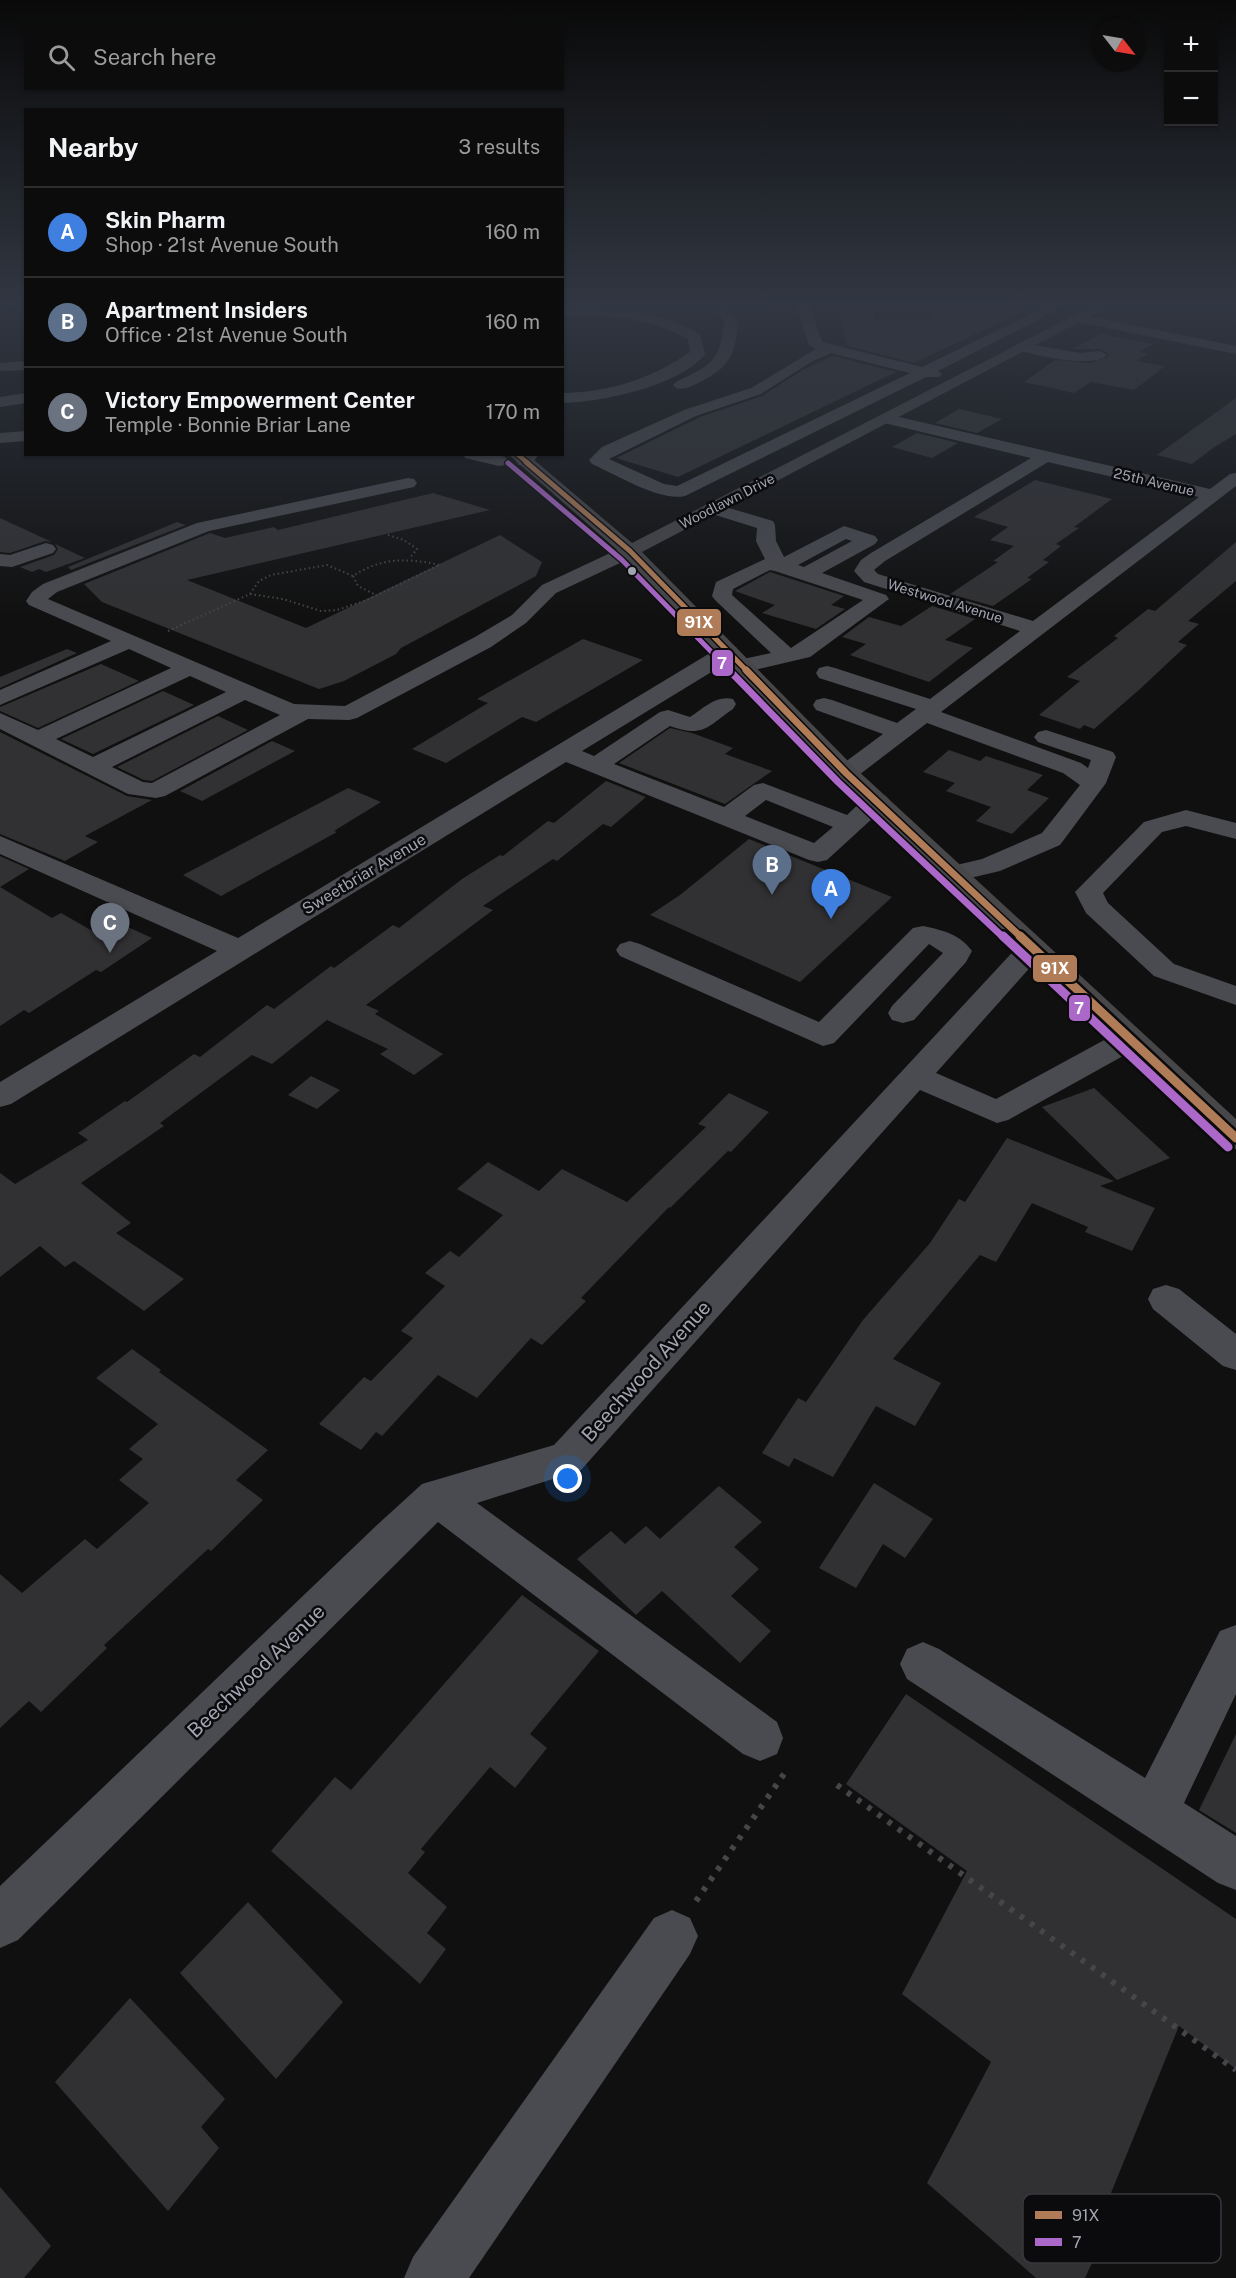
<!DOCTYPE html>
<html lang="en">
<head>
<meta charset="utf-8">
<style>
  body { margin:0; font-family:"Public Sans",sans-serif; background:#1a1a1a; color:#f1f3f6 }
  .controls { position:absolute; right:18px; top:18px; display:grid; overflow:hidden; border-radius:0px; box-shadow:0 2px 4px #0004 }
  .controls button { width:54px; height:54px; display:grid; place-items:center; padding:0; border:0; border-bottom:2px solid #2c2c2d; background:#0c0c0c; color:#f1f3f6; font:30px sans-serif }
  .compass { position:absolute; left:1092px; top:18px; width:54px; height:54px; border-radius:50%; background:#0c0c0c; box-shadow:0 2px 4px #0004; rotate:121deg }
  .you { position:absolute; left:568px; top:1479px; width:21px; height:21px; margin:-15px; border:4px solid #fff; border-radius:50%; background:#1a73e8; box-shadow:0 0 0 9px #1a73e833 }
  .badge { display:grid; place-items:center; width:39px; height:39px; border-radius:50%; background:#7c3aed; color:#fff; font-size:20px; font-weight:700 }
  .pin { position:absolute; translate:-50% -50px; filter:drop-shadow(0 2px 3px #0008) }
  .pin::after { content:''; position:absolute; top:32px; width:21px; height:18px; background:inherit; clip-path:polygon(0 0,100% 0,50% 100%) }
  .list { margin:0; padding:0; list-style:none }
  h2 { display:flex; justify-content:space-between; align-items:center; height:78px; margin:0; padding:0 24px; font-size:26px }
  h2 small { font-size:20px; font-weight:400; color:#9a9b9d }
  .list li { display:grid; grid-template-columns:39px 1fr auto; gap:18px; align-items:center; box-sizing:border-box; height:90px; padding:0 24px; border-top:2px solid #2c2c2d }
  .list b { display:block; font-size:22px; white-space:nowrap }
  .list p { margin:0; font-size:20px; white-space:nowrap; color:#9a9b9d }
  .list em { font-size:20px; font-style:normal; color:#9a9b9d }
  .icon { flex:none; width:33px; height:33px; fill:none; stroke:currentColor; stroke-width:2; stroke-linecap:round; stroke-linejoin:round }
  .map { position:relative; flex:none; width:1236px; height:2278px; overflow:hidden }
  .search { position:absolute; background:#0c0c0c; box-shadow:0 2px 4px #0004; left:24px; top:24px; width:540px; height:66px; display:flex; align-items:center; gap:15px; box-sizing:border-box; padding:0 21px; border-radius:0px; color:#9a9b9d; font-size:22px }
  .panel { position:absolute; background:#0c0c0c; box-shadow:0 2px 4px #0004; left:24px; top:108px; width:540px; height:348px; border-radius:0px }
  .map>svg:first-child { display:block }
  .building { fill:#313133 }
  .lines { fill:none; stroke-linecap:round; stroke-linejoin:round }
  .path-far1 { stroke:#46464a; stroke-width:2; stroke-dasharray:1.5 3; stroke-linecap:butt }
  .path { stroke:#46464a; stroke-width:6; stroke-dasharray:4.5 8; stroke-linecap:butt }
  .minor { fill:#4a4b50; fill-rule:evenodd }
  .major { fill:#47474a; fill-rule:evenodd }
  .highway { fill:#47474a; fill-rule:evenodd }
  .bus-1-far3-casing { stroke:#0b0a0c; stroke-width:7 }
  .bus-1-far2-casing { stroke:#0b0a0c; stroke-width:8 }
  .bus-1-far1-casing { stroke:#0b0a0c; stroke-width:10 }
  .bus-1-casing { stroke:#0b0a0c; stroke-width:14 }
  .bus-2-far2-casing { stroke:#0b0a0c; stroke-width:8 }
  .bus-2-far1-casing { stroke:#0b0a0c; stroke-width:10 }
  .bus-2-casing { stroke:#0b0a0c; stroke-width:14 }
  .bus-1-far3 { stroke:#b07c57; stroke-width:4.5 }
  .bus-1-far2 { stroke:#b07c57; stroke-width:5 }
  .bus-1-far1 { stroke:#b07c57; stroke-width:7 }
  .bus-1 { stroke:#b07c57; stroke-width:9 }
  .bus-2-far2 { stroke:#ac68c9; stroke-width:5 }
  .bus-2-far1 { stroke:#ac68c9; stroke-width:7 }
  .bus-2 { stroke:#ac68c9; stroke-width:9 }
  .bus-dot { fill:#a1a4b1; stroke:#0b0a0c; stroke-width:2 }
  .labels { text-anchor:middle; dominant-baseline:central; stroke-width:5; stroke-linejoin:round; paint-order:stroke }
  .far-street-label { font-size:14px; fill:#a1a4b1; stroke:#0b0a0c }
  .street-label { font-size:16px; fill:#a1a4b1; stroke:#0b0a0c }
  .near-street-label { font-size:20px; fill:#a1a4b1; stroke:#0b0a0c }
  .key { fill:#0b0a0c; stroke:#38383e; stroke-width:1.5 }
  .key-label { font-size:16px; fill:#a1a4b1 }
  .line-badge { stroke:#0b0a0c; stroke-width:2 }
  .badge-label { font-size:16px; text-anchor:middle; font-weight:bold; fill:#fff }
</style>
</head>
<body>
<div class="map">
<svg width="1236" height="2278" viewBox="0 0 1236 2278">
  <rect width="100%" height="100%" fill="#101010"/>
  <g class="building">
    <path d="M838,301h33l4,19 56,1 2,-20h112l-131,62 -67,-17z"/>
    <path d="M1101,334l52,10 -14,8 9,2 -12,7 29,5 -31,24 -43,-8 -17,11 -50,-11 31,-22 35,3 18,-6v-4l-8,-4h-28z"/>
    <path d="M833,356l63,16 -218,105 -62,-19 84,-41 62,-21 42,-27z"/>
    <path d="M1236,398v36l-23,14 -21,16 -35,-9z"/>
    <path d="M959,409l43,10 -25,14 -42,-10z"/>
    <path d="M917,433l41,10 -26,15 -40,-11z"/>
    <path d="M1035,480l77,19 -38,28 5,1 -23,16 5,2 -18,14 6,2 -22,16 5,1 -39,27 -43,-12 48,-32 -5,-1 21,-15 -24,-6 18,-13 -34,-10z"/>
    <path d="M433,493l57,17 -303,70 119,48 194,-93 42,27 -6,14 -135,72 -5,6 -52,27 -25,8 -217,-87 -18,-18 126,-51 15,5 49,-11 4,3z"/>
    <path d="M0,518l52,24 -7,-1 -35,12 -10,-1z"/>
    <path d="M177,522l9,3 -115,45 -3,-3z"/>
    <path d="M1236,542v39l-48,40 11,3 -21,18 9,3 -47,44 -46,40 -10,-4 -4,4 -41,-14 41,-34 -13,-4 51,-39 -4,-2 34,-27 7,2z"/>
    <path d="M55,544l30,14 -39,14 -7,-3 -7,3 -12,-5 34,-12 4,-6z"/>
    <path d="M770,572l74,24 -13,9 14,4 -29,20 -54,-16 13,-8 -40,-14z"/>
    <path d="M932,606l43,13 -30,21 28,8 -44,34 -79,-27 16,-11 -24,-7 27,-20 32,9z"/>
    <path d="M583,639l60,21 -107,62 -14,-5 -76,46 -34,-14 76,-46 -11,-4z"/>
    <path d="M67,649l10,4 -77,35v-11z"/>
    <path d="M101,664l38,17 -101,47 -38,-17v-4z"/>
    <path d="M163,691l31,14 -101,49 -32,-15z"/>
    <path d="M218,716l30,14 -96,51 -8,-1 -27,-13z"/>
    <path d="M670,728l22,5 41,15 -8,6 47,17 -47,33 -106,-41z"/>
    <path d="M0,732l127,64 25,4 -67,36 13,6 -33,19 -65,-27z"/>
    <path d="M272,741l23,10 -93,50 -22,-10z"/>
    <path d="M949,750l31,11 6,-5 57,19 -16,15 22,8 -37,36 -36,-13 15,-14 -45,-16 9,-8 -32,-11z"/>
    <path d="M606,781l40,16 -35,30 -8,-3 -46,37 -4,-2 -70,47 10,4 -127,95 13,6 -4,3 68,40 -29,21 -34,-21 8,-5 -61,-29 -55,44 -20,-9 -92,68 4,3 -83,57 50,40 -15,10 68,46 -40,32 -70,-50 -9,6 -25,-21 -40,31v-104l15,11 73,-44 -10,-7 47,-32 2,1 67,-48 6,3 67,-52 7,4 57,-43 3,2 59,-43 6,3 63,-49 38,-24 3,1 45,-35 6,2z"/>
    <path d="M348,788l33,14 -47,29 3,1 -116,64 -38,-21z"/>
    <path d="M749,839l143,58 -92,85 -150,-67 30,-20z"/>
    <path d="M0,856l29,13 -29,18z"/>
    <path d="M0,887l52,31 9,-5 35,20 19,-12 37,17 -51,34 -5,-2 -67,43 -5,-3 -24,16z"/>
    <path d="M311,1076l29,14 -23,19 -29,-14z"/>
    <path d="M1094,1088l76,70 -53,22 -75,-73z"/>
    <path d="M729,1093l40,19 -38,40 -3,-1 -58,57 -1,-1 -88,91 5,3 -44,44 -11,-7 -54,60 -39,-23 -56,61 -6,-4 -15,18 -42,-26 45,-47 7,4 42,-43 -12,-7 44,-45 -20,-13 25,-22 9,6 44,-42 -46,-26 31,-27 51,29 23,-22 65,33 79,-75 -8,-3z"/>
    <path d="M1007,1138l107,43 -14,5 55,22 -23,43 -47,-19 3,-5 -56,-24 -36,59 -16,-7 -87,104 48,24 -26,43 -39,-20 -43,71 -39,-19 -5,9 -27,-14 36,-55 8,4 57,-82 67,-77 29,-44 6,3z"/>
    <path d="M132,1349l29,21 -2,2 109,78 -32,30 27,20 -52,51 -3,-2 -104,96 3,3 -66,64 -12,-11 -29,27v-154l22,19 63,-54 12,10 52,-46 -30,-23 24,-21 -14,-10 29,-25 -62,-46z"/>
    <path d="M874,1483l59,36 -28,39 -22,-14 -27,44 -37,-20z"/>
    <path d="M719,1486l43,36 -28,25 25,22 -28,27 40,35 -31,32 -78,-72 -26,24 -59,-56 34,-28 14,13 21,-18 14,13z"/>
    <path d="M522,1595l77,56 -69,83 17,14 -32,40 -25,-21 -69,82 4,3 -17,21 39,34 -20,26 19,16 -26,35 -149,-133 64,-74 16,13z"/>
    <path d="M906,1694l330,225v150l-57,-43 -68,167 10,8 -36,77h-49l-109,-95 64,-121 -89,-68 65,-123 -121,-87z"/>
    <path d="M1236,1734v99l-37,-23z"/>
    <path d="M248,1902l95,100 -67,77 -96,-106z"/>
    <path d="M130,1998l95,101 -24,28 18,21 -51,63 -113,-129z"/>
    <path d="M0,2187l51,59 -27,32h-24z"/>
  </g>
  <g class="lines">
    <g class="path-far1">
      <path d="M388,535l16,5 13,9 -7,9"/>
      <path d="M353,576l5,10 18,9"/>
      <path d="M250,594l33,5 38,12 16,-1 30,-10 72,-35"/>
      <path d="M168,631l82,-37 9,-13 12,-6 56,-10 26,11c29,-19 54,-18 87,-11"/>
    </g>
    <g class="path">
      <path d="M837,1785l399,285"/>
      <path d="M696,1901l90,-130"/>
    </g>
    <g class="minor">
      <path d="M794,301h14l14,41 100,25 136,-66h17l-137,70 4,3 -3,3h-13l-241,119c-25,6 -70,-22 -93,-32l-3,-4 13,-13 82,-37 67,-22 65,-39 -7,-4zM831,353l79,20 -233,113 -13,-2 -55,-25 87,-43 65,-22 50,-32z"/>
      <path d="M1078,314l158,32v8l-163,-33 -2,-3z"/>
      <path d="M1022,343l58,10 20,-2 7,4c-13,14 -72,0 -90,-5l-2,-3 2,-3z"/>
      <path d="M886,414l324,75 20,-15 6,-1v13l-295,226 140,51 7,5 3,-8 -53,-18 -4,-5 4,-5 8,-2 67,22 3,5 -10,26 -46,62 -60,26 -47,11 -9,-2 -4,-6 4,-6 38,-9 60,-26 38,-48 -17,-12 -136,-50 -72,55 -9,2 -9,-2 -3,-5 3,-5 46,-34 -67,-24 -3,-5 3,-5 8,-2 8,2 65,23 19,-14 -97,-31 -3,-5 3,-5 8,-2 8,2 95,31 90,-68 -156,-49 -10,-11 7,-11 10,-7 160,-95 -151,-36 -2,-3 2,-3zM1048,462l151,35 -166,124 -155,-47 -4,-4 11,-9z"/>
      <path d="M408,478l6,1 3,4 -3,4 -205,44 -152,61 -9,7 246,105 51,2 130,-69 37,-22 30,-30 81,-38h14l3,4 -3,4 -81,38 -30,30 -35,24 -134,71 -8,2 -41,-1 -143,77 -9,2 -28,-4 -128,-65v-16l38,17 133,-62 -42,-19 -129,56v-15l111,-49 -82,-36 -3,-4 6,-9 11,-8 154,-61zM190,676l36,16 -133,65 -37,-18zM245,700l35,15 -128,68 -9,-1 -31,-15z"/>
      <path d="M712,503l61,18 2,4 1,16 8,16 60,-31 31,10 3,4 -3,4 -53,29 64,22 3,4 -79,58 -68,16 -8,-2 -3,-5 3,-5 37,-8 -56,-53 -3,-4 4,-14 49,-23 -9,-18 1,-13 -51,-16 -3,-4 3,-4zM846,539l6,2 -48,26 -6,-2zM770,570l5,1 88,29 -72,48 -59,-53 1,-6z"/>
      <path d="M46,543l7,2 3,4 -3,4 -41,14 -12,-1v-12l10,1z"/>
      <path d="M728,646l8,1 3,5 -3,5 -154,94 12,5 66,-44 8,-2 22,7c14,-9 26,-22 43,-18l3,5 -3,5c-26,18 -30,29 -63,17l-56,38 110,43 30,-22 9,-2 84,32c12,-11 21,-24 39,-19l4,5 -4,5 -59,54 -9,2 -9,-2 -243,-98 -555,342 -11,3v-25l217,-131 -217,-97v-18l238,102 482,-291zM766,800l67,27 -19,16 -69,-27z"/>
      <path d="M1186,810l50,13v16l-50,-13 -24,6 -59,61 5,10 66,61 62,22v19l-82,-29 -68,-63 -11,-21 69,-70z"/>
      <path d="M923,926c19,4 37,8 49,25l-6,11 -52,58 -11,3 -11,-3 -4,-7 4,-7 51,-53 -14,-9 -95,99 -11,3 -203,-90 -4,-6 4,-6 10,-3 10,3 179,78 94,-94z"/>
      <path d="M1033,938l10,3 4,6 -4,6 -107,120 60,26 123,-67 11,-3 11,3 4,7 -4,7 -133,74 -11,3 -77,-33 -339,380 -104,33 300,219 6,16 -6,16 -17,7 -17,-7 -305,-232 -420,418 -18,8v-62l377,-361 45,-41 132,-39 469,-504z"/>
      <path d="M1166,1285l13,4 57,45v36l-13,-4 -70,-57 -5,-10 5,-10z"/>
      <path d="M1236,1625v69l-52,109 52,33v54l-18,-7 -311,-204 -7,-15 7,-15 16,-7 16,7 206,129 75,-147z"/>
      <path d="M672,1910l18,8 8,18 -8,18 -221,324h-65l9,-21 241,-339z"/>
    </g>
    <path class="major" d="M1102,301h17l-477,251 213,216 381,351v30l-12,-3 -387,-368 -214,-223 -115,-101h19l105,89z"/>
    <g class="highway">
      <path d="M26,301v6l-26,3v-8z"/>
      <path d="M707,301h14l17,20c-2,34 -9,47 -40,62 -8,4 -14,7 -22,5l-3,-3 3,-3c34,-16 45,-21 48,-61z"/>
      <path d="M562,308c49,-1 95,2 138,26l5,20c-25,32 -103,48 -143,49v-10c48,-1 89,-14 128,-41l-2,-13c-39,-22 -81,-24 -126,-23z"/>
      <path d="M26,361v9l-26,1v-8z"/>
      <path d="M26,393v10l-26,4v-10z"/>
      <path d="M26,431v10l-26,2v-10z"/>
      <path d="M463,454h31l11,3 3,4 -3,4 -6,1 -34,-8z"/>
      <path d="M521,454h18c-6,9 -10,13 -20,11l-3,-4z"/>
    </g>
    <defs>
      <path id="bus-1-far3" d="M517,454l11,9"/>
      <path id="bus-1-far2" d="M526,462l104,89 117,120"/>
      <path id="bus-1-far1" d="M746,670l100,103 176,165"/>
      <path id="bus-1" d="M1020,936l216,202"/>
      <path id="bus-2-far2" d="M508,463l114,97 108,111"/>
      <path id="bus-2-far1" d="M729,670l109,112 166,156"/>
      <path id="bus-2" d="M1003,936l225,211"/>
    </defs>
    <use href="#bus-1-far3" class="bus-1-far3-casing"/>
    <use href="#bus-1-far2" class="bus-1-far2-casing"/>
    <use href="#bus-1-far1" class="bus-1-far1-casing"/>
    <use href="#bus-1" class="bus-1-casing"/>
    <use href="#bus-2-far2" class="bus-2-far2-casing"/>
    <use href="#bus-2-far1" class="bus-2-far1-casing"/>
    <use href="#bus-2" class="bus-2-casing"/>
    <use href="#bus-1-far3" class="bus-1-far3"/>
    <use href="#bus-1-far2" class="bus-1-far2"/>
    <use href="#bus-1-far1" class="bus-1-far1"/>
    <use href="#bus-1" class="bus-1"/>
    <use href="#bus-2-far2" class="bus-2-far2"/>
    <use href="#bus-2-far1" class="bus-2-far1"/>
    <use href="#bus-2" class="bus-2"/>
  </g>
  <linearGradient id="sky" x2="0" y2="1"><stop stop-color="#090909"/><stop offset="0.49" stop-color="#313742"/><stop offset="1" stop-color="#313742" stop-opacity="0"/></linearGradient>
  <rect width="1236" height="620" fill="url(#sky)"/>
  <circle class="bus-dot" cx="632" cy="571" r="5"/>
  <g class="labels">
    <g class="far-street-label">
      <text transform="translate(1154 482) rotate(13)">25th Avenue</text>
      <text transform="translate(727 501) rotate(-27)">Woodlawn Drive</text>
      <text transform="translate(945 601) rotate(17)">Westwood Avenue</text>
    </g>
    <g class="street-label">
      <text transform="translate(364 874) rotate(-31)">Sweetbriar Avenue</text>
    </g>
    <g class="near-street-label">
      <text transform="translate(646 1371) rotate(-48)">Beechwood Avenue</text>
      <text transform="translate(256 1671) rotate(-44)">Beechwood Avenue</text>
    </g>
  </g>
  <rect x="1023" y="2194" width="198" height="69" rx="9" class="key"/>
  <rect x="1035" y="2211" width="27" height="8" fill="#b07c57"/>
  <rect x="1035" y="2238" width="27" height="8" fill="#ac68c9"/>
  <g class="key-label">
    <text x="1072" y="2221">91X</text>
    <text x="1072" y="2248">7</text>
  </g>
  <g class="line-badge">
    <rect x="676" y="608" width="46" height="29" rx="6" fill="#b07c57"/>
    <rect x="711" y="649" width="23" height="28" rx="6" fill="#ac68c9"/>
    <rect x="1032" y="954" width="46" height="29" rx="6" fill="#b07c57"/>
    <rect x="1068" y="994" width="23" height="28" rx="6" fill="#ac68c9"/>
  </g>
  <g class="badge-label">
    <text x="699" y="628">91X</text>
    <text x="722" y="669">7</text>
    <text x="1055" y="974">91X</text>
    <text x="1079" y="1014">7</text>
  </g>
</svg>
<div class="controls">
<button>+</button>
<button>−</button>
</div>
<svg class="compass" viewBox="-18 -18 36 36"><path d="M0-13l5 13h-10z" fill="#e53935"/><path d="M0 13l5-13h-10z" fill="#9a9b9d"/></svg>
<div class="you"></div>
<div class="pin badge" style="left:831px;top:919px;background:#3f7fe0">A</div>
<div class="pin badge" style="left:772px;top:895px;background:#5c6f8a">B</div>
<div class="pin badge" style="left:110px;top:953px;background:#6b7280">C</div>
<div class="search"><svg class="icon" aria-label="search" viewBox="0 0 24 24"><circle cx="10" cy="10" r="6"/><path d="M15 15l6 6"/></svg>Search here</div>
<section class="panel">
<h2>Nearby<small>3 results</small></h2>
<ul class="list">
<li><span class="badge" style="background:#3f7fe0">A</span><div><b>Skin Pharm</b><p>Shop · 21st Avenue South</p></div><em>160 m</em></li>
<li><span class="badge" style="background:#5c6f8a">B</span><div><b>Apartment Insiders</b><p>Office · 21st Avenue South</p></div><em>160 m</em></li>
<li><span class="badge" style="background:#6b7280">C</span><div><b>Victory Empowerment Center</b><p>Temple · Bonnie Briar Lane</p></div><em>170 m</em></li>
</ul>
</section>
</div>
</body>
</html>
